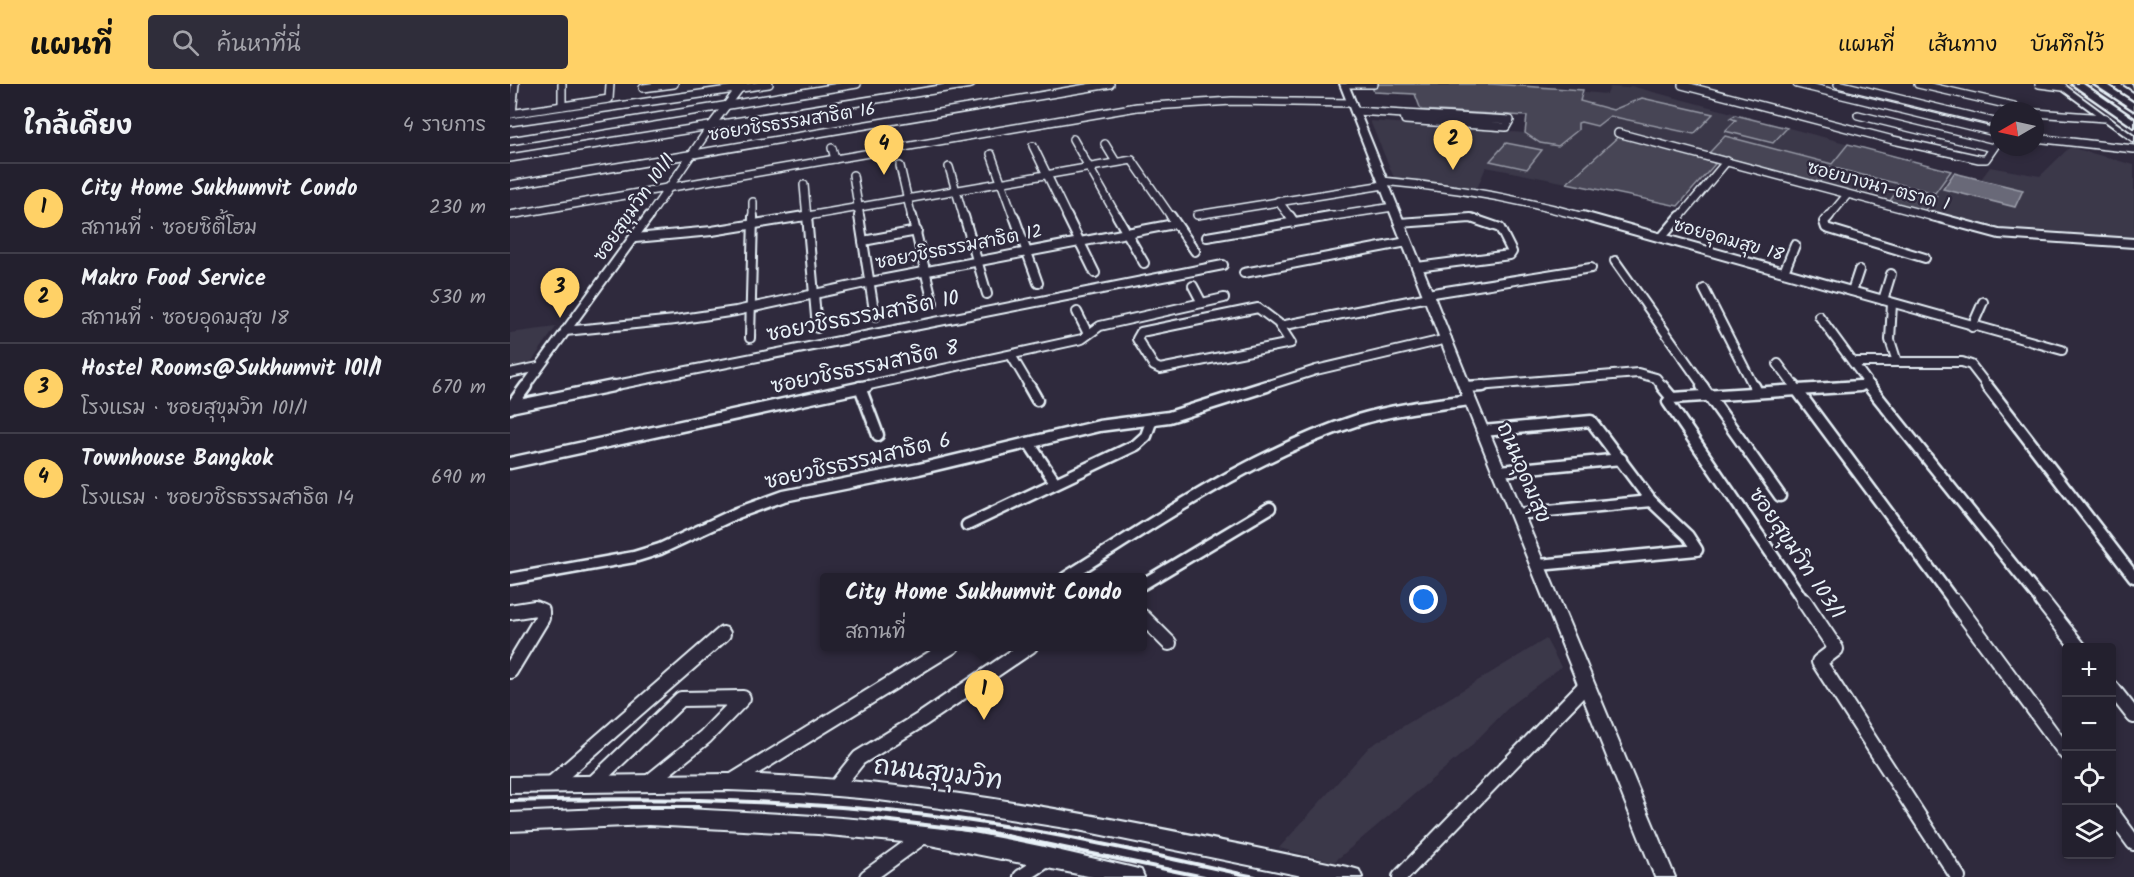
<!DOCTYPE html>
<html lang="th">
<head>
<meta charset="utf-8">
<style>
  body { margin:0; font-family:Kalam,"Playpen Sans Thai",sans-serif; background:#2f2d3a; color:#f1f3f6 }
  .controls { position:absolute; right:18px; bottom:18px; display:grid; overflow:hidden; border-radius:6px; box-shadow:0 3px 9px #0003 }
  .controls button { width:54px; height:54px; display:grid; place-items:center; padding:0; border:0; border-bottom:2px solid #403e4a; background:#23202e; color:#f1f3f6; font:30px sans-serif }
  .compass { position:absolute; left:1480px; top:18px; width:54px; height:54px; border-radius:50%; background:#23202e; box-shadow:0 3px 9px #0003; rotate:261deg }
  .you { position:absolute; left:914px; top:516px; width:21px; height:21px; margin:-15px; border:4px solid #fff; border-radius:50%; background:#1a73e8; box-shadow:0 0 0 9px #1a73e833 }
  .badge { display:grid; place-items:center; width:39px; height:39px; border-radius:50%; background:#ffd166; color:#111; font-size:20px; font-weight:700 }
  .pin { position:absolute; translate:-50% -50px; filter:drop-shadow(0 2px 3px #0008) }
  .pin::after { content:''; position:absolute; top:32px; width:21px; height:18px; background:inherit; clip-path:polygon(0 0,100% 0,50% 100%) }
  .popup { position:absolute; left:310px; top:489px; width:327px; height:78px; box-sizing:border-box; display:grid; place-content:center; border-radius:6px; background:#23202e; filter:drop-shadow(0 2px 4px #0005); font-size:20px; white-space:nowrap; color:#a3a3aa }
  .popup b { font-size:22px; color:#f1f3f6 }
  .popup::after { content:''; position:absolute; left:50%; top:100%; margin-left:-12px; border:12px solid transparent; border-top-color:#23202e }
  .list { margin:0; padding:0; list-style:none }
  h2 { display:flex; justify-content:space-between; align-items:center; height:78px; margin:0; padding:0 24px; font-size:26px }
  h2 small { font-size:20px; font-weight:400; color:#a3a3aa }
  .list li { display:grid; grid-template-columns:39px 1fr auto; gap:18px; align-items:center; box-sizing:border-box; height:90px; padding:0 24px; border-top:2px solid #403e4a }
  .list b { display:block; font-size:22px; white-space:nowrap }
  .list p { margin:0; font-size:20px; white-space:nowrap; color:#a3a3aa }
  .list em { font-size:20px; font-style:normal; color:#a3a3aa }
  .icon { flex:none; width:33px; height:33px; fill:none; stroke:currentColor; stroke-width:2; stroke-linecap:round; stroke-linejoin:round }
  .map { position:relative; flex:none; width:1624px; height:793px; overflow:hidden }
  header { display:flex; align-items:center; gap:36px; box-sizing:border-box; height:84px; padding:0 30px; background:#ffd166; color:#111 }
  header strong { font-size:28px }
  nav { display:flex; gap:33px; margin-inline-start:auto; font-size:21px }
  .search { width:420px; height:54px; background:#2f2d3a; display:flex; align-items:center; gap:15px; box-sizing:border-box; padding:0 21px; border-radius:6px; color:#a3a3aa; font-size:22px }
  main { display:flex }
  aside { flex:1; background:#23202e }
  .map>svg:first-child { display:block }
  .built { fill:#3b3749 }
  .green { fill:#464455; stroke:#979aa6; stroke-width:1.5 }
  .water { fill:#696978; stroke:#9c9fab; stroke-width:1.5 }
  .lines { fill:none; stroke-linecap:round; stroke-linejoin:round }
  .minor-far3-casing { stroke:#e8f1f8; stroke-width:10 }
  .minor-far2-casing { stroke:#e8f1f8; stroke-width:12 }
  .minor-far1-casing { stroke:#e8f1f8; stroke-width:15 }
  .minor-casing { stroke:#e8f1f8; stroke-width:18 }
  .major-casing { stroke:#e8f1f8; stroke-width:4 }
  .highway-casing { stroke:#e8f1f8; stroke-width:5 }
  .minor-far3 { stroke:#2f2a3d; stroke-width:7 }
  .minor-far2 { stroke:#2f2a3d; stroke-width:8 }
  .minor-far1 { stroke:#2f2a3d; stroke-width:10 }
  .minor { stroke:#2f2a3d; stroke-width:14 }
  .major { fill:#2f2a3d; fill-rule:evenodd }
  .highway { fill:#2f2a3d; fill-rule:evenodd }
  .rail { stroke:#e8f1f8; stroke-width:4 }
  .labels { text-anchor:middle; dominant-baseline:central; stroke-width:5; stroke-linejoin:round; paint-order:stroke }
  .far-street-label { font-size:18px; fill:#e8f1f8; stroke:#2f2a3d }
  .street-label { font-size:21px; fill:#e8f1f8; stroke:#2f2a3d }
  .near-street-label { font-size:26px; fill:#e8f1f8; stroke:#2f2a3d }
</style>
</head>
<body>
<header>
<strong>แผนที่</strong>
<div class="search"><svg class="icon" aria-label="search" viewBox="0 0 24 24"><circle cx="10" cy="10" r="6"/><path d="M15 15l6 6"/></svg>ค้นหาที่นี่</div>
<nav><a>แผนที่</a><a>เส้นทาง</a><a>บันทึกไว้</a></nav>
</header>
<main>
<aside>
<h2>ใกล้เคียง<small>4 รายการ</small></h2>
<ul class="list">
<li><span class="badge">1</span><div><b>City Home Sukhumvit Condo</b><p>สถานที่ · ซอยซิตี้โฮม</p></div><em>230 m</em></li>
<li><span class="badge">2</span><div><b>Makro Food Service</b><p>สถานที่ · ซอยอุดมสุข 18</p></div><em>530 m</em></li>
<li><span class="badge">3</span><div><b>Hostel Rooms@Sukhumvit 101/1</b><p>โรงแรม · ซอยสุขุมวิท 101/1</p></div><em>670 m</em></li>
<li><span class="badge">4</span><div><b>Townhouse Bangkok</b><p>โรงแรม · ซอยวชิรธรรมสาธิต 14</p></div><em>690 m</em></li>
</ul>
</aside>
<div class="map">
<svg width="1624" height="793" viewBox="0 0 1624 793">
  <rect width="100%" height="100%" fill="#2f2a3d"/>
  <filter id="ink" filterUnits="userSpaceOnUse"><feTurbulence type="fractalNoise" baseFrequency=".0167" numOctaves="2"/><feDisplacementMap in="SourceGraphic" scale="12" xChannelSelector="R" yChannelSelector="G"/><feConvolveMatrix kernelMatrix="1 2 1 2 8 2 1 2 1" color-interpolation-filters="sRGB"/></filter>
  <g filter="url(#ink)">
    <g class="built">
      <path d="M1121,2l350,93 9,-12 50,9 30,-29 64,18v74l-132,-7 -184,-48 14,-19 -107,-29 -16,17 -89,-18 -53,48 -81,-16 -10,24 -81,-11 -25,-59 155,12 46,-12 13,-29 23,2 3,-7 16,1z"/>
      <path d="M46,243l-28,40 -18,3v-37z"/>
      <path d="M1036,555l15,28 -49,37 -43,44 -135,114 -55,-14 90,-101z"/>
    </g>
    <g class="green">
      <path d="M861,0h120l92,6 -3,11 33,9 29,-12 71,16 -19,20 -84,-18 -13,10 -16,-4 -3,1v7l-20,16 -18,-3 -15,-10 2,-17 -106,-6 -6,-16 -41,-2z"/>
      <path d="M1225,31l52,13 -14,15 -48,-12 11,-11 -6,-2z"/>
      <path d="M1110,51l92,27 3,2 -37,42 -111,-23z"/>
      <path d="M1215,52l107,28 16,-20 103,27 -16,22 -104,-26 -12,16 -110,-30z"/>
      <path d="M996,59l36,7 -15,19 -37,-8z"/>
      <path d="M1390,103l37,9 -13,15 -35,-9z"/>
    </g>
    <path class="water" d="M1444,89l69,17 -8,17 -72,-18z"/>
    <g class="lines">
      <defs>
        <g id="minor-far3">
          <path d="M52,0v22"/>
          <path d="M840,0h24"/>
          <path d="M1287,0l202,49"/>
          <path d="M1328,0l161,39"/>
          <path d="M1408,0l96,22 6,5"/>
          <path d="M1529,0l24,3"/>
          <path d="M1172,1l211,55 86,19h7l13,-19"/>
          <path d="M133,4l31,-4"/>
          <path d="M845,27l49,3"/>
          <path d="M1525,29l70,5"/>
          <path d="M0,30l99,-15 1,-15"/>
          <path d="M2,30l3,-30"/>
          <path d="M894,30l106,6 -4,7 -101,-7z"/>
          <path d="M1348,31l135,33"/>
          <path d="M0,38l259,-38"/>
          <path d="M1108,49l320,85"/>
          <path d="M1525,54l99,11"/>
          <path d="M563,55l45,79"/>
          <path d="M0,57l347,-57"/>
          <path d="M595,60l11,18"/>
          <path d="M523,62l35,72"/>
          <path d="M322,64l3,11"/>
          <path d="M481,70l23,64"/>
          <path d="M0,74l461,-74"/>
          <path d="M390,82l12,52"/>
          <path d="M439,83l15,51"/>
          <path d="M343,91l7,43"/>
          <path d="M872,97c70,6 139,18 206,37"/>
          <path d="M0,101l600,-101"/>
          <path d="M294,101l3,33"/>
          <path d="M768,117l13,17"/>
          <path d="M0,131l627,-108 95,-6 120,2"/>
          <path d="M687,131l187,-30"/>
          <path d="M138,134l63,-92 32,-42"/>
          <path d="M243,134v-16"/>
          <path d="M286,134l336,-58 40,58"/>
          <path d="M811,134l72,-11"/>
          <path d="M1169,134l48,-57"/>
          <path d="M1318,134l19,-23"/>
        </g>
        <g id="minor-far2">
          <path d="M297,132l10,112"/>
          <path d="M349,132l16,101"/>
          <path d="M402,132l21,87"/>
          <path d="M454,132l23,78"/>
          <path d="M504,132l24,67"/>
          <path d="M557,132l28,57"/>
          <path d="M607,132l27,47"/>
          <path d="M661,132l24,35"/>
          <path d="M780,132l4,6"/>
          <path d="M1073,132l479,134"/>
          <path d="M1319,132l-5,6 2,6 99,30"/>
          <path d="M1422,132l67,18 135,9"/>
          <path d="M889,139l72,-5 29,10 12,24 -2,3 -93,12"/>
          <path d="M697,153l123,-21"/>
          <path d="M1152,153l18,-21"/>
          <path d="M125,154l77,-7 92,-15"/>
          <path d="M353,157l54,-10"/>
          <path d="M1105,177l89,126"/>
          <path d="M1274,188l11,-27"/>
          <path d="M734,189l163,-31"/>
          <path d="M683,202l9,17"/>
          <path d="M1194,205l50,98"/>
          <path d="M1342,207l7,-21"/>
          <path d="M917,210l164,-26"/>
          <path d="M1373,216l8,-26"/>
          <path d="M1382,219l-2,37 7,22"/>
          <path d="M748,224l20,15 13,20 -131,26 -6,-3 -17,-27 4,-7z"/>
          <path d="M567,228l11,22"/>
          <path d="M1309,232l52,71"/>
          <path d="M770,242l149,-29"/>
          <path d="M1462,243l11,-25"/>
          <path d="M55,247l110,-11 61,-9 134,-29 304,-58"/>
          <path d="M240,254l3,-122"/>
          <path d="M501,271l19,32"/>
          <path d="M1343,278h109l9,3 17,22"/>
          <path d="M1268,280l17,23"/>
          <path d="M0,289l28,-6"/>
          <path d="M15,303l124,-171"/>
          <path d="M96,303l617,-122"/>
          <path d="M350,303l222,-48 18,-13 124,-28"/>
          <path d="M753,303l53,-17 131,-31"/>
          <path d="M955,303l173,-14 18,5 7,9"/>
          <path d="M1327,303l32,-2"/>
        </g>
        <g id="minor-far1">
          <path d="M519,302l8,14"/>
          <path d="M1152,302l10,12"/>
          <path d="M1192,302l78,110"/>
          <path d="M1244,302l3,6"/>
          <path d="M1284,302l161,217"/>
          <path d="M1359,302l174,217"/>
          <path d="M1477,302l147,191"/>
          <path d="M350,303l18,48"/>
          <path d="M955,303l18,-1"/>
          <path d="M0,323l103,-21"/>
          <path d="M0,324l16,-22"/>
          <path d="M973,347l108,-10 60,80 37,35 9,14 -158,15"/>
          <path d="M519,359l26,39"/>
          <path d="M0,379l357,-77"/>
          <path d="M990,387l121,-12"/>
          <path d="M1007,430l134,-13"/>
          <path d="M457,441l169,-80 10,-9 6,-17"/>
          <path d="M555,494c93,-58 187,-124 293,-158 36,-11 74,-15 112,-20"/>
          <path d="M0,495l124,-22 26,-8 77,-36 47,-17 135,-27 180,-43 70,-9 98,-31"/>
          <path d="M633,500l127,-76"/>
          <path d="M1295,519l-137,-201 4,-4 188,-12"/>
        </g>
        <g id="minor">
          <path d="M1294,517l32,48 -17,13 139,215"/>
          <path d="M1444,517l112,152"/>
          <path d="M1532,517l37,47"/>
          <path d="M0,528l25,-4 7,3v7l-32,53"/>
          <path d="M633,533l26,26"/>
          <path d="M1602,604l22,28"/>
          <path d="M221,698l221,-136"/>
          <path d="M82,700l89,-85 62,-1 -38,39 -57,46"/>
          <path d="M40,701l173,-151"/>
          <path d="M325,704l24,-30 65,-40 106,-72"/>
          <path d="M1602,729l22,30"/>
          <path d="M357,793l58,-42"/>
          <path d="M511,793l29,-19"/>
          <path d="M890,793l186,-192"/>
        </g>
        <g id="major">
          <path d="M830,0h8l128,316 199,477h-20l-191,-477z"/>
          <path d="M1544,0h9l71,52v6z"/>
          <path d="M1613,0h9l2,7z"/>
          <path d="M218,690c211,5 418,51 624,94l7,2 3,7h-55l-229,-47 -138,-22 -69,-9 -70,-6 -73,-3 -218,3v-16z"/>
          <path d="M139,723c91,5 183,8 274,19 71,8 142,26 211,42l7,2 3,7h-51l-168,-33 -107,-10 -169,-9 -139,6v-18z"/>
        </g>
        <g id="highway">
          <path d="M1562,0h11l51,35v8z"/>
          <path d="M1584,0h11l29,19v7z"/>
        </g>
      </defs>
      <use href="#minor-far3" class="minor-far3-casing"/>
      <use href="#minor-far2" class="minor-far2-casing"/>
      <use href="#minor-far1" class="minor-far1-casing"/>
      <use href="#minor" class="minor-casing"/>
      <use href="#major" class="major-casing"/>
      <use href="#highway" class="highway-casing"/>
      <use href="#minor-far3" class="minor-far3"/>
      <use href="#minor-far2" class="minor-far2"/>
      <use href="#minor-far1" class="minor-far1"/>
      <use href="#minor" class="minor"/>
      <use href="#major" class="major"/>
      <use href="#highway" class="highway"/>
      <g class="rail">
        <path d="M0,717c139,-4 278,-2 416,14 111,13 220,38 329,62"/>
        <path d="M120,723h69"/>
        <path d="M363,735l114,13 217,45"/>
      </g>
    </g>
  </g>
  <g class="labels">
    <g class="far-street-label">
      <text transform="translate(282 39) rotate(-9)">ซอยวชิรธรรมสาธิต 16</text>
      <text transform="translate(1368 103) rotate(15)">ซอยบางนา-ตราด 1</text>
      <text transform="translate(125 124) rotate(-55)">ซอยสุขุมวิท 101/1</text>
      <text transform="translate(1218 157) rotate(16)">ซอยอุดมสุข 18</text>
      <text transform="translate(449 164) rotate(-11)">ซอยวชิรธรรมสาธิต 12</text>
    </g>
    <g class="street-label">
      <text transform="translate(353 233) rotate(-11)">ซอยวชิรธรรมสาธิต 10</text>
      <text transform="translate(355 284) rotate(-12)">ซอยวชิรธรรมสาธิต 8</text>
      <text transform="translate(348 378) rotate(-13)">ซอยวชิรธรรมสาธิต 6</text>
      <text transform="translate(1013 389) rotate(67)">ถนนอุดมสุข</text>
      <text transform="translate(1286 470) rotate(56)">ซอยสุขุมวิท 103/1</text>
    </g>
    <g class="near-street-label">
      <text transform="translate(428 690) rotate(7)">ถนนสุขุมวิท</text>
    </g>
  </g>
</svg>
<div class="controls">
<button>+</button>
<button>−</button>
<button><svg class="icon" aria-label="locate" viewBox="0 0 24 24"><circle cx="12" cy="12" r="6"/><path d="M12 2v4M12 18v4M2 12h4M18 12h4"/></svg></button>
<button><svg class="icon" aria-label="layers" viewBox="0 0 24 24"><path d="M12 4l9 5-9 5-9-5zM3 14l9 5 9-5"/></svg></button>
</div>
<svg class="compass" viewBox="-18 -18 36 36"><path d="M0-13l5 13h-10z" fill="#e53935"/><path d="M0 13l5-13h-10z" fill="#a3a3aa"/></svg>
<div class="you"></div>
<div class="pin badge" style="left:474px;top:636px">1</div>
<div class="popup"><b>City Home Sukhumvit Condo</b>สถานที่</div>
<div class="pin badge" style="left:943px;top:86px">2</div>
<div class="pin badge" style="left:50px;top:234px">3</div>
<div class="pin badge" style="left:374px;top:91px">4</div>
</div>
</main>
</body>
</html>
